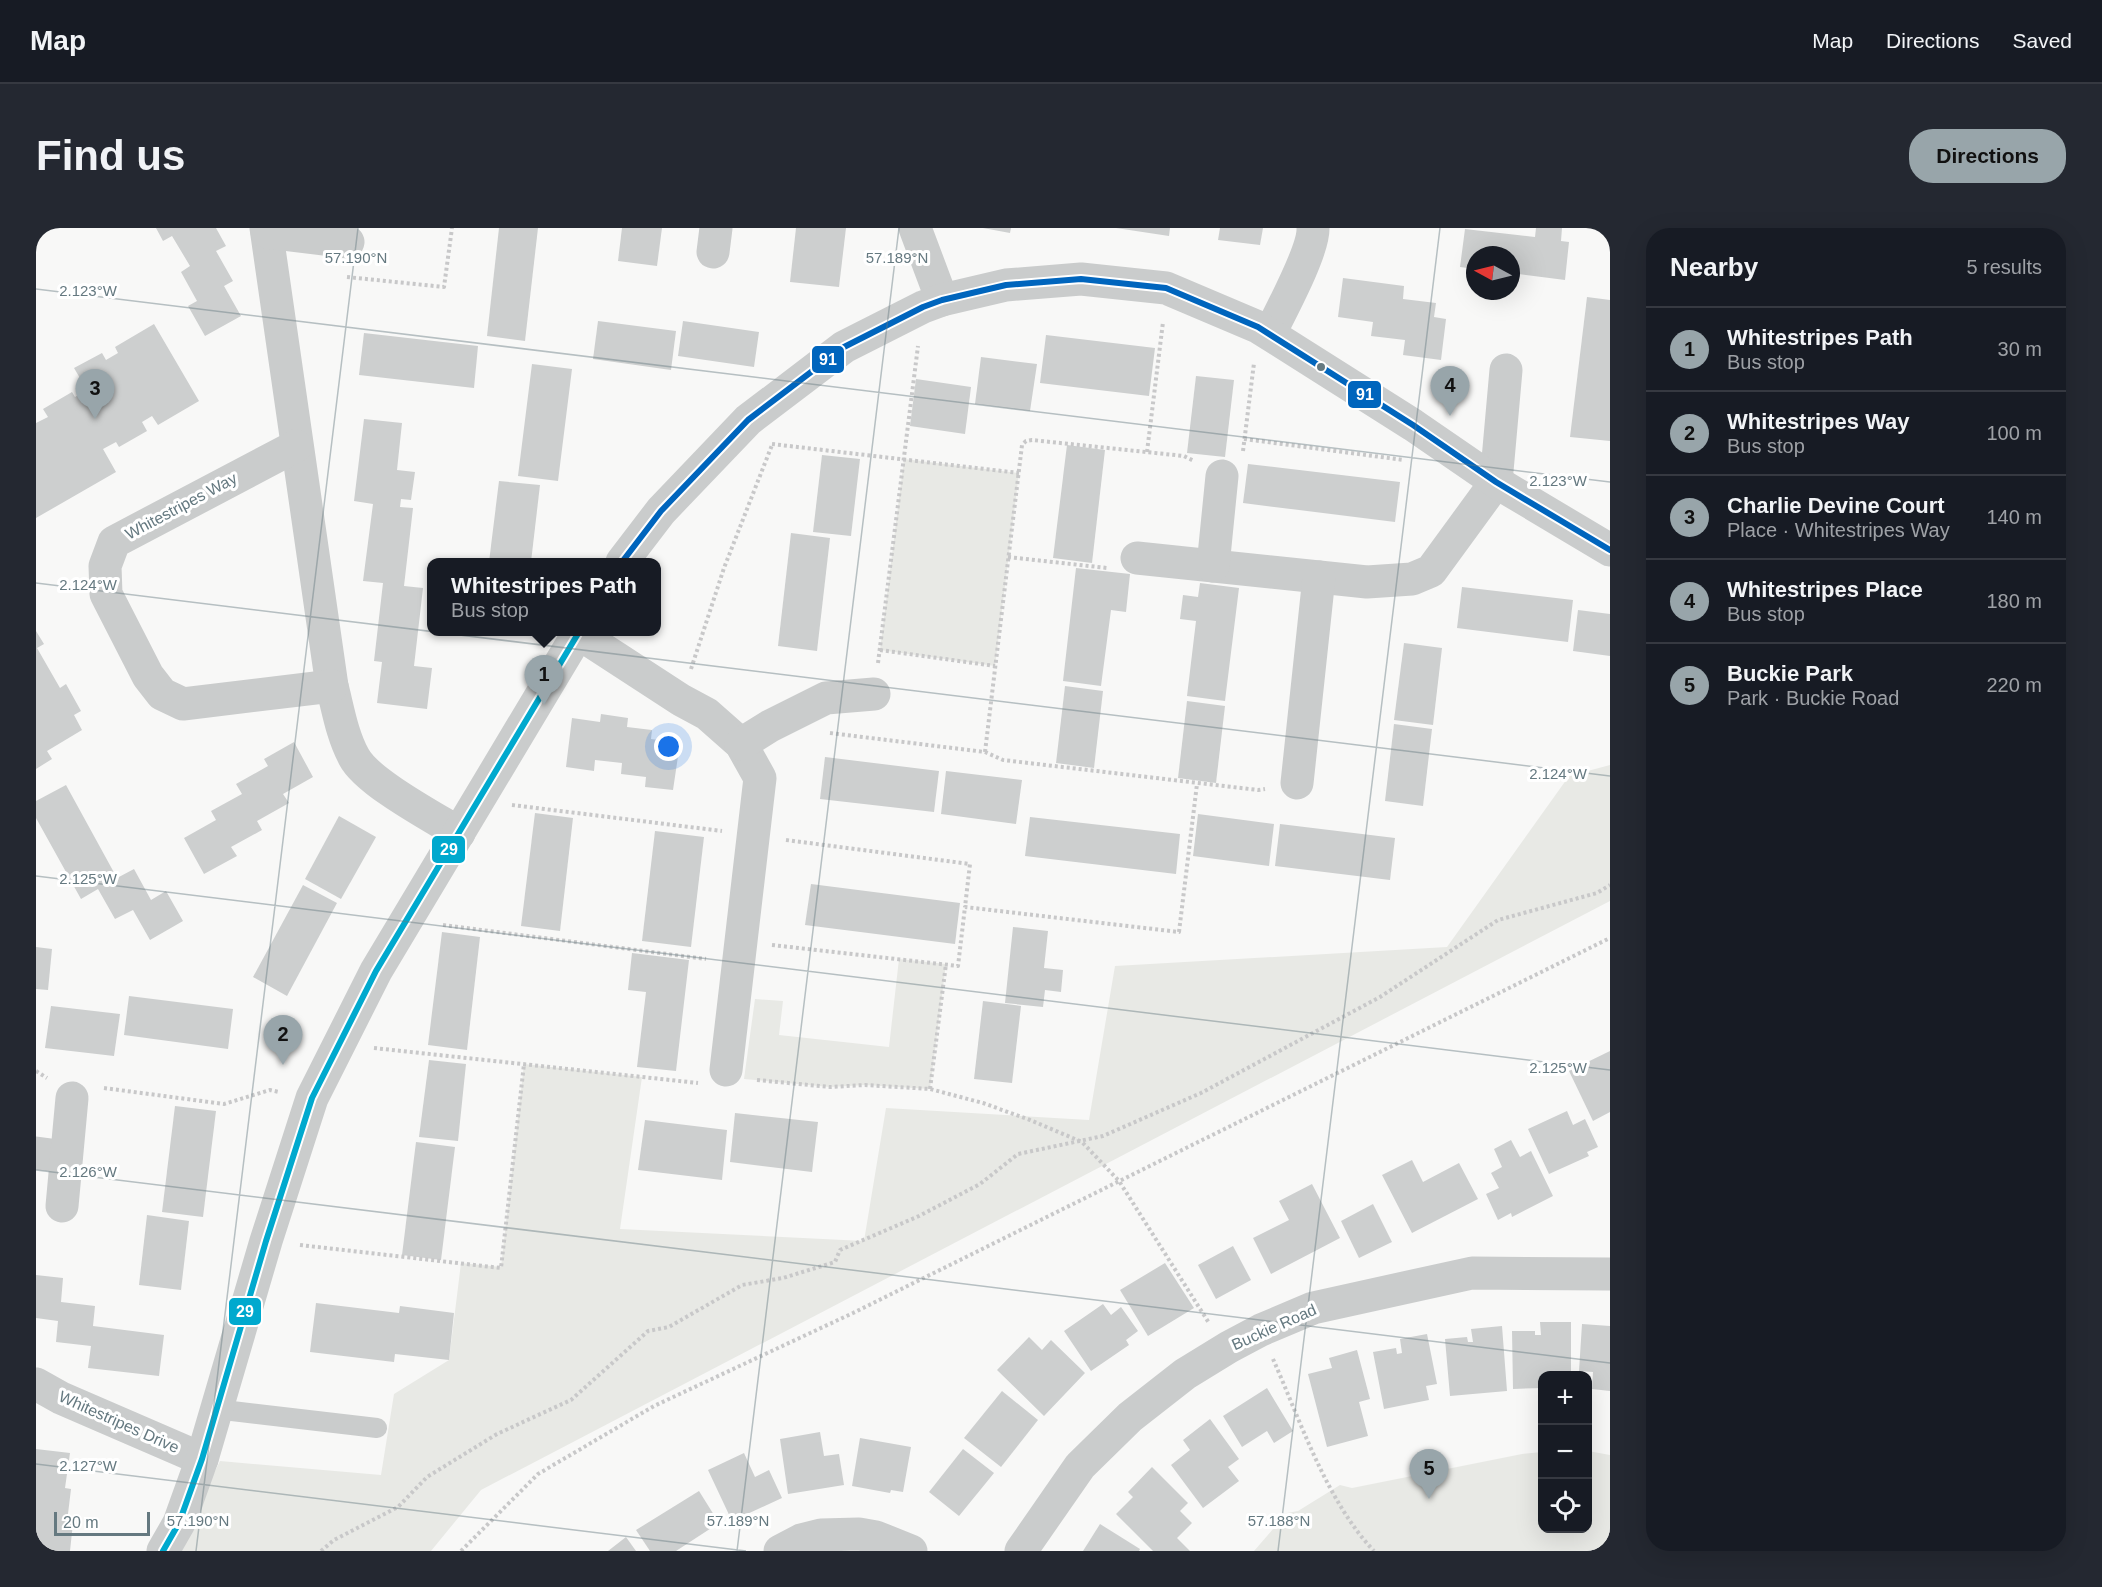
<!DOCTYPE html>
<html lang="en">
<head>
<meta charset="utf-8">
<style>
  body { margin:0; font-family:Helvetica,sans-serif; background:#242831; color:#f1f3f6 }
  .controls { position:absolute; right:18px; bottom:18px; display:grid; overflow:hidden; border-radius:12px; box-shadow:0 6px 24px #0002 }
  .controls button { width:54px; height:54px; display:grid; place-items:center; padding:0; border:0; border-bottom:2px solid #363941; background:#171b24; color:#f1f3f6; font:30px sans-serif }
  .compass { position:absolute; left:1430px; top:18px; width:54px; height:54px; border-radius:50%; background:#171b24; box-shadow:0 6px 24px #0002; rotate:277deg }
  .scale { position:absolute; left:18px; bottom:15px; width:96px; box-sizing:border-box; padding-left:6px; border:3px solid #657980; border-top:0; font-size:16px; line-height:21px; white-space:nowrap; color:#657980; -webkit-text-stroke:4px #fff; paint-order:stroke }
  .you { position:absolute; left:633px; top:519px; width:21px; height:21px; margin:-15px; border:4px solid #fff; border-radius:50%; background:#1a73e8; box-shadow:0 0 0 9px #1a73e833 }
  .badge { display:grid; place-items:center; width:39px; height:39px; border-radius:50%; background:#98a5aa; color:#111; font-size:20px; font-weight:700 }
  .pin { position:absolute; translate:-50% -50px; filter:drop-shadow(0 2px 3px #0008) }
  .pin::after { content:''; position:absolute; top:32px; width:21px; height:18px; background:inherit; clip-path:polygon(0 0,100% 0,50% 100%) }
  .popup { position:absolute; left:391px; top:330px; width:234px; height:78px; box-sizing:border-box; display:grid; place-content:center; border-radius:12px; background:#171b24; filter:drop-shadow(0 2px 4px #0005); font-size:20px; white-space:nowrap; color:#9ea1a6 }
  .popup b { font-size:22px; color:#f1f3f6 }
  .popup::after { content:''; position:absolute; left:50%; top:100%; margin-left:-12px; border:12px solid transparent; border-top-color:#171b24 }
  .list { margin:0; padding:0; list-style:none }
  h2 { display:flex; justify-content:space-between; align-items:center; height:78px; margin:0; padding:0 24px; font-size:26px }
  h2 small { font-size:20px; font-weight:400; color:#9ea1a6 }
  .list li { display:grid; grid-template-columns:39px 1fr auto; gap:18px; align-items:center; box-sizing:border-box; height:84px; padding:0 24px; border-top:2px solid #363941 }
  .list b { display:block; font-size:22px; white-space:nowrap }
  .list p { margin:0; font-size:20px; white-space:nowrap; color:#9ea1a6 }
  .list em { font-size:20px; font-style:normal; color:#9ea1a6 }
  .icon { flex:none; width:33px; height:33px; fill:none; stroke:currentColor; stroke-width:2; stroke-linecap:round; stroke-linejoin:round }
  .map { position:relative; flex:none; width:1574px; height:1323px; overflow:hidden; border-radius:24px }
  header { display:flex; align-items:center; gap:36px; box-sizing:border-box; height:84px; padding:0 30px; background:#171b24; border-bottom:2px solid #363941 }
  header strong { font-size:28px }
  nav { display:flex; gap:33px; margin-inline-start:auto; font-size:21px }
  .intro { display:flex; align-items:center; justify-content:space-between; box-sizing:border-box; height:144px; padding:0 36px }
  h1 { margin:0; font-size:42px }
  .button { padding:15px 27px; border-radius:24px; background:#98a5aa; color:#111; font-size:21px; font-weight:700 }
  main { display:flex; gap:36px; padding:0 36px }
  aside { flex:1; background:#171b24; border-radius:24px; box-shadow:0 6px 24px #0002 }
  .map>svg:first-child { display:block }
  .green { fill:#e8e9e5 }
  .building { fill:#cdcfcf }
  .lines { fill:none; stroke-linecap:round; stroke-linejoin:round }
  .path { stroke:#c8c8c9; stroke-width:4; stroke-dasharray:3 3; stroke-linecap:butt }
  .lane { stroke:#cacccc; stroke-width:20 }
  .street { stroke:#cacccc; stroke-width:33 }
  .bus-1-casing { stroke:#fff; stroke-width:10 }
  .bus-2-casing { stroke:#fff; stroke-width:10 }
  .bus-1 { stroke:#0065bd; stroke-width:6 }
  .bus-2 { stroke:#00a9ce; stroke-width:6 }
  .ticks { fill:none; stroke:#657980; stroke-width:1.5; stroke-opacity:0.45 }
  .bus-dot { fill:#657980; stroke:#fff; stroke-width:2 }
  .labels { text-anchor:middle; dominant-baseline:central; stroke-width:6; stroke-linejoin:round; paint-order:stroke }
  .street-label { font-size:16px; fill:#657980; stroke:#fff }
  .ticks-label { font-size:15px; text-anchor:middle; fill:#657980; stroke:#fff; stroke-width:6; stroke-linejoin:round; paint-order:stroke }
  .line-badge { stroke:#fff; stroke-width:2 }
  .badge-label { font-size:16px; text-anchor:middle; font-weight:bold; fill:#fff }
</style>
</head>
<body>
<header>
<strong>Map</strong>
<nav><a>Map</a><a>Directions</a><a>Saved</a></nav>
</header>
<div class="intro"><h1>Find us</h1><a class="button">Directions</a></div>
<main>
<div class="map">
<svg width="1574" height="1323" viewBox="0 0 1574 1323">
  <rect width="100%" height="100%" fill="#f8f8f7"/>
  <g class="green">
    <path d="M868,231l115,14 -24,193 -115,-16z"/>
    <path d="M1574,537v136l-1129,589 -50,61h-256l45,-90 161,14 13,-81 55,-34 12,-97 40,4 23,-203 118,13 -22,152 244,12 22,-133 203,12 26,-154 332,-19 122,-171z"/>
    <path d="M863,731l47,5 -16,125 -65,-4 -35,2 -86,-8 11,-80 28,2 -4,34 110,12z"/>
    <path d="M1552,1223l22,4v96h-356l33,-38 11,-2 42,-26 12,3 170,-34 20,-2v76h46z"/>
  </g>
  <g class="building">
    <path d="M120,0h60l10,18 -10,5 17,30 -9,5 17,30 -36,20 -17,-30 9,-5 -16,-29 9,-6 -18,-30 -9,5z"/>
    <path d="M463,0h39l-13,113 -38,-5z"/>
    <path d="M586,0h40l-5,38 -39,-5z"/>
    <path d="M760,0h50l-7,59 -49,-5z"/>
    <path d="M947,0h28l-1,5z"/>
    <path d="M1080,0h54l-1,8z"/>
    <path d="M1184,0h43l-3,17 -42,-5z"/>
    <path d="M1500,0h26l-1,13 8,1 -4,38 -54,-7v-18h-36v14l-15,-2 5,-38 70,8z"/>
    <path d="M1307,50l61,8 -1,13 33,4 -2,14 12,2 -5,41 -38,-5 2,-15 -34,-4 2,-14 -35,-5z"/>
    <path d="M1551,69l23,3v141l-40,-4z"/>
    <path d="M562,93l78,10 -5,39 -78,-11z"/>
    <path d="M647,93l76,11 -5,35 -76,-11z"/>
    <path d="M118,96l45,77 -41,24 -6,-9 -10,6 5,9 -28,16 -3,-5 -13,7 13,23 -80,46v-95l12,-6 -5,-8 29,-17 3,5 12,-7 -13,-22 28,-15 4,7 12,-7 -3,-6z"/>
    <path d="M328,105l114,13 -4,42 -115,-13z"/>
    <path d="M1010,107l109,13 -6,48 -109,-13z"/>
    <path d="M945,129l56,7 -7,47 -55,-7z"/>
    <path d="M496,136l40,5 -14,112 -40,-5z"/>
    <path d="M1160,148l38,4 -9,77 -38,-4z"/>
    <path d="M880,151l55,8 -6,47 -55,-8z"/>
    <path d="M328,191l38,4 -5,47 18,2 -4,28 -10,-1 -1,8 13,1 -9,78 19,2 -9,78 18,2 -5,41 -50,-6 5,-41 -8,-1 9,-78 -20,-2 10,-77 -19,-3z"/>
    <path d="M1031,217l38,5 -13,113 -39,-5z"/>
    <path d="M786,227l38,4 -9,77 -38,-4z"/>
    <path d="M1212,236l152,18 -5,40 -152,-19z"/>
    <path d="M463,253l41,4 -9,77h-42z"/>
    <path d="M755,305l39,5 -13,113 -39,-5z"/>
    <path d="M1040,340l54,6 -4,38 -15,-2 -10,76 -38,-5z"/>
    <path d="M1164,355l39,5 -14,113 -38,-5 9,-75 -16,-2 3,-24 15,2z"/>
    <path d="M1426,359l111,13 -5,42 -111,-14z"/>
    <path d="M1542,382l32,4v42l-37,-5z"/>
    <path d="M0,403l8,13 -7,4 23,40 6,-4 15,27 -7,4 8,15 -35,21 5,8 -16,10z"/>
    <path d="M1368,415l38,5 -9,77 -39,-5z"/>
    <path d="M1029,458l38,5 -9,77 -38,-5z"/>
    <path d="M1151,473l38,5 -9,77 -38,-5z"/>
    <path d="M565,486l27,4 -1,9 25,3 -1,9 29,4 -7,47 -28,-3 1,-10 -25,-3 1,-11 -27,-3 -1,11 -28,-4 6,-49 28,4z"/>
    <path d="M1358,496l38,5 -9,77 -38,-5z"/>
    <path d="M258,514l19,35 -30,17 6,9 -32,18 5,9 -31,17 6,9 -33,18 -20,-36 32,-18 -5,-9 31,-17 -6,-10 32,-18 -4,-7z"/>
    <path d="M789,529l114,14 -5,41 -114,-13z"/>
    <path d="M910,543l76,9 -6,44 -75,-10z"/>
    <path d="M30,557l51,93 17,-9 17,31 15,-9 17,30 -33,19 -17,-30 -18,9 -17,-30 -17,10 -45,-81v-17z"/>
    <path d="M499,585l38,5 -13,113 -39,-5z"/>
    <path d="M1162,586l76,10 -5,42 -76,-10z"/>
    <path d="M303,588l37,21 -35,62 -36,-20z"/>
    <path d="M994,589l150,17 -4,40 -151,-18z"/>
    <path d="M1244,596l115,14 -5,42 -115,-14z"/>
    <path d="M619,603l49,6 -13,110 -49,-6z"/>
    <path d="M775,656l149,19 -5,41 -150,-19z"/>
    <path d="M267,657l34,18 -50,93 -34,-19z"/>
    <path d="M977,699l35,4 -4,37 19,2 -2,22 -16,-2 -2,17 -38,-4z"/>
    <path d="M406,704l38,5 -13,113 -39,-5z"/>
    <path d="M0,719l16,2 -4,41 -12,-1z"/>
    <path d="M596,725l57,7 -13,111 -39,-4 9,-75 -18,-2z"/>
    <path d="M93,768l104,13 -5,40 -104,-14z"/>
    <path d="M947,773l38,5 -9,77 -38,-4z"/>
    <path d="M15,778l69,8 -6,42 -69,-8z"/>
    <path d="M1574,823v61l-17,9 -24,-50z"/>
    <path d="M393,832l37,4 -8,77 -39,-4z"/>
    <path d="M139,878l41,5 -13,106 -41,-5z"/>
    <path d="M1531,883l6,14 12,-6 13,28 -11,5 2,4 -40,18 -21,-45z"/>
    <path d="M699,885l83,9 -6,50 -82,-10z"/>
    <path d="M609,892l82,10 -5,50 -84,-10z"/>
    <path d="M1475,912l9,17 11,-6 22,45 -41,21 -1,-4 -13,7 -12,-26 13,-6 -8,-15 11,-6 -8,-18z"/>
    <path d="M380,914l39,5 -14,113 -39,-5z"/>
    <path d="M1376,932l11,22 36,-19 19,36 -66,34 -30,-58z"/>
    <path d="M1276,956l28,54 -69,36 -18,-36 36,-18 -10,-19z"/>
    <path d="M1337,976l19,38 -33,16 -18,-37z"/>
    <path d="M111,987l42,6 -8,69 -42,-5z"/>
    <path d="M1197,1018l18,34 -35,19 -18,-34z"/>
    <path d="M1129,1035l29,45 -46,28 -28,-46z"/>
    <path d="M0,1047l27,3 -2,24 34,4 -2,20 71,9 -5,41 -71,-8 3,-22 -35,-4 2,-21 -22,-3z"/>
    <path d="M280,1075l83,10 1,-7 54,7 -5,47 -54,-6 -1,8 -84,-10z"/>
    <path d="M1067,1076l8,11 10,-8 17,24 -12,9 3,5 -38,26 -27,-40z"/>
    <path d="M1504,1094h31v50l-12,-1v5h-17v12l-29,1 -1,-58h23v4h6z"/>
    <path d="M1546,1096l28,2v65l-18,-2 1,-17 -14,-1z"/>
    <path d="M1466,1098l5,65 -57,5 -5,-57 22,-2 1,5h5l-2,-13z"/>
    <path d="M1391,1106l10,50 -11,2 3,14 -45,9 -11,-57 23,-4 1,6 5,-1 -2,-14z"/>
    <path d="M993,1109l13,13 9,-10 34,33 -41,43 -47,-46z"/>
    <path d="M1321,1122l13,49 -11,3 9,34 -41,11 -19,-73 24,-6 -3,-10z"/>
    <path d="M1231,1160l26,43 -19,12 -7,-12 -25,16 -19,-31z"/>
    <path d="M966,1163l36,29 -37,47 -37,-29z"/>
    <path d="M1174,1191l29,40 -11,8 11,14 -36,27 -32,-43 19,-15 -7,-10z"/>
    <path d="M784,1204l4,24 15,-2 5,31 -56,9 -8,-55z"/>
    <path d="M824,1210l51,9 -8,45 -12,-2 -1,3 -38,-7z"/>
    <path d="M0,1221l34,4 -5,35 6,1 -4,33 6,1 -3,28h-34z"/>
    <path d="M927,1221l31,24 -35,43 -30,-24z"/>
    <path d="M708,1225l11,24 14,-7 13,28 -50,23 -24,-51z"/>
    <path d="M1116,1239l36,36 -8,8 12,12 -15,15 13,13h-37l-37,-37 17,-17 -5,-5z"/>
    <path d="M663,1263l20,32 -43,28h-26l-14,-21z"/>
    <path d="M1064,1296l40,25 -1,2h-56z"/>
    <path d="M590,1309l10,14h-28z"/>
  </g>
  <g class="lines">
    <g class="path">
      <path d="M311,49l97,10 8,-59"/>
      <path d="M1208,211l160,21"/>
      <path d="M736,216l247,29"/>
      <path d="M1207,223l11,-88"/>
      <path d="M1111,224l16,-130"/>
      <path d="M972,329l99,11"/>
      <path d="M844,422l115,16"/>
      <path d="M842,435l40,-317"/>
      <path d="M655,441l33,-101 48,-123"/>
      <path d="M794,505l155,19 18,8 255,30 7,-1"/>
      <path d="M949,524l37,-307 4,-4 6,-1 152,16 10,5"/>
      <path d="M476,577l210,26"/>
      <path d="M750,612l184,24 -5,43"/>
      <path d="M407,697l263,34"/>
      <path d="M736,717l186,21 7,-59 214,25 18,-148"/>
      <path d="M338,820l324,35"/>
      <path d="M0,843l11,7"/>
      <path d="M721,852l73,7 35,-2 65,4 53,14 47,17 52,22 37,39 90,142"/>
      <path d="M68,860l120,16 46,-14 9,2"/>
      <path d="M894,861l16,-125"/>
      <path d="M264,1017l201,23 23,-204"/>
      <path d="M1237,1131c27,61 54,143 101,192"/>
      <path d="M285,1323l13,-11 64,-33 29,-30 70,-43 74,-34 77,-69 21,-4 73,-42 41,-7 52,-16 5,-12 79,-34 61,-32 38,-30 85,-18 98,-43 179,-96 118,-77 99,-27 13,-8"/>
      <path d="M425,1323l77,-77 116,-68 199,-93 757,-375"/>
    </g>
    <path class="lane" d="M179,1181l162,19"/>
    <g class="street">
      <path d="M230,0l66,458c6,23 10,49 22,71 13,25 79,60 105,76"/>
      <path d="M879,0l27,72"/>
      <path d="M231,4l81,10"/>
      <path d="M677,24l3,-24"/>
      <path d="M1234,105c11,-22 44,-83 43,-105"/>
      <path d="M260,218l-182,96 -9,24 1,28 42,82 14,18 21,10 149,-18"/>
      <path d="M1101,330l230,24 45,-3 19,-8 65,-89 10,-112"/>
      <path d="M586,334l39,-51 87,-91 96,-73 79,-40 19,-7 64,-15 75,-6 85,9 92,39 155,98 83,57 114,68"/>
      <path d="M1177,338l9,-90"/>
      <path d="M542,405l103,67 26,14 34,30 19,34 -34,292"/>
      <path d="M705,516l29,-18 56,-28 48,-4"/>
      <path d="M1261,555l22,-206"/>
      <path d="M0,925l30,4"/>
      <path d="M26,978l10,-108"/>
      <path d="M0,1156l25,14 141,61"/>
      <path d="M127,1323l16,-28 23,-64 64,-218 46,-143 64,-127 203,-339"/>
      <path d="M744,1323l21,-11 20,-5 38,-1 17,3 35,14"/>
      <path d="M985,1323l59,-85 50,-49 55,-43 44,-27 32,-17 52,-22 159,-35 138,1"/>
    </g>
    <defs>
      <path id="bus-1" d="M586,334l39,-51 87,-91 96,-73 79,-40 19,-7 64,-15 75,-6 85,9 92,39 155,98 83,57 114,68"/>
      <path id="bus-2" d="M127,1323l16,-28 23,-64 64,-218 46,-143 64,-127 203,-339"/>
    </defs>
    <use href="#bus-1" class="bus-1-casing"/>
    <use href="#bus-2" class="bus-2-casing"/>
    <use href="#bus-1" class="bus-1"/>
    <use href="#bus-2" class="bus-2"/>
  </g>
  <path class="ticks" d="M0,61l1574,193M0,355l1574,193M0,648l1574,194M0,942l1574,193M0,1236l710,87M160,1323l162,-1323M701,1323l162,-1323M1242,1323l162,-1323"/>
  <circle class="bus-dot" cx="1285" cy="139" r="5"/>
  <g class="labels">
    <g class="street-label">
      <text transform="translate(145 278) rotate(-28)">Whitestripes Way</text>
      <text transform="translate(1238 1099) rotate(-24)">Buckie Road</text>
      <text transform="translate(83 1194) rotate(24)">Whitestripes Drive</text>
    </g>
  </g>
  <g class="ticks-label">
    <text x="861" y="35">57.189°N</text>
    <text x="320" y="35">57.190°N</text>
    <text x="52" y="68">2.123°W</text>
    <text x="1522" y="258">2.123°W</text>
    <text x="52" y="362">2.124°W</text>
    <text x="1522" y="551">2.124°W</text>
    <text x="52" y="656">2.125°W</text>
    <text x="1522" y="845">2.125°W</text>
    <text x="52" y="949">2.126°W</text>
    <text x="52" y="1243">2.127°W</text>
    <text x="162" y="1298">57.190°N</text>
    <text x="702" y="1298">57.189°N</text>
    <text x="1243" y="1298">57.188°N</text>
  </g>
  <g class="line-badge">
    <rect x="775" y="117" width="34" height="29" rx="6" fill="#0065bd"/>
    <rect x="1311" y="152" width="35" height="29" rx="6" fill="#0065bd"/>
    <rect x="395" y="607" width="35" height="29" rx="6" fill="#00a9ce"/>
    <rect x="192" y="1069" width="34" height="29" rx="6" fill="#00a9ce"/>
  </g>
  <g class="badge-label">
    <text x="792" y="137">91</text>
    <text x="1329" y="172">91</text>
    <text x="413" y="627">29</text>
    <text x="209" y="1089">29</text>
  </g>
</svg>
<div class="controls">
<button>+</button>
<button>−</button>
<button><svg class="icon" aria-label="locate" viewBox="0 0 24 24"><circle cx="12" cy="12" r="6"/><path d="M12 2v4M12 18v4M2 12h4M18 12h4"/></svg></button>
</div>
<svg class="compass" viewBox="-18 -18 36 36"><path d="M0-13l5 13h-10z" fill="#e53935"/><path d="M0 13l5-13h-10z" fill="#9ea1a6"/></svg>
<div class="scale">20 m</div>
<div class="you"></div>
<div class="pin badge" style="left:508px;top:477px">1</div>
<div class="popup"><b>Whitestripes Path</b>Bus stop</div>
<div class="pin badge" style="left:247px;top:837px">2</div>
<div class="pin badge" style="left:59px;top:191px">3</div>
<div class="pin badge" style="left:1414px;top:188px">4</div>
<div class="pin badge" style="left:1393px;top:1271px">5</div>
</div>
<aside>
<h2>Nearby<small>5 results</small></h2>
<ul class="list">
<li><span class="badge">1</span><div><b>Whitestripes Path</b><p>Bus stop</p></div><em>30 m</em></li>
<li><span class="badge">2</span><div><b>Whitestripes Way</b><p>Bus stop</p></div><em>100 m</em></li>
<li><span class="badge">3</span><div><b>Charlie Devine Court</b><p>Place · Whitestripes Way</p></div><em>140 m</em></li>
<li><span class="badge">4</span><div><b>Whitestripes Place</b><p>Bus stop</p></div><em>180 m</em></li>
<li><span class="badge">5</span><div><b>Buckie Park</b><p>Park · Buckie Road</p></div><em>220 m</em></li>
</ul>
</aside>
</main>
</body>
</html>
